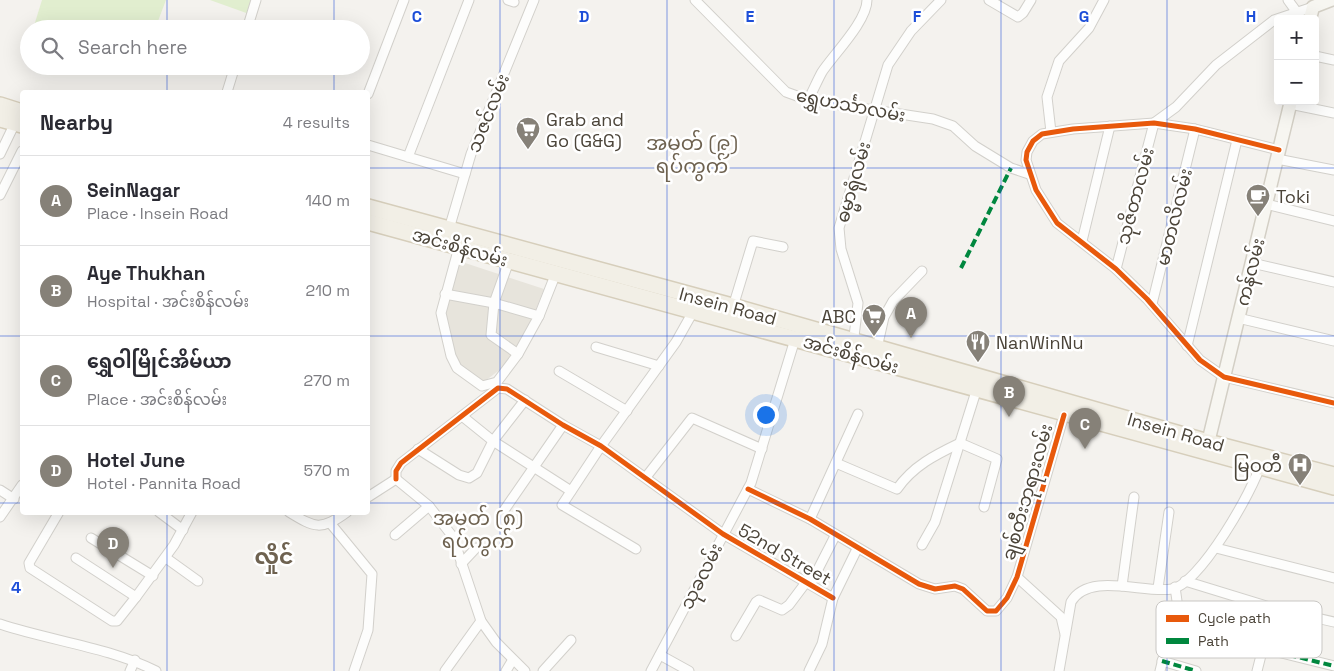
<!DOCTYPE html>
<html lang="en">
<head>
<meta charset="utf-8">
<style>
  body { margin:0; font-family:"Space Grotesk","Noto Sans Myanmar",sans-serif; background:#f7f7f7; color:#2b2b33 }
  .controls { position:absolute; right:15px; top:15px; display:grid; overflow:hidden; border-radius:5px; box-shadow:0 5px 20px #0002 }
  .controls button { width:45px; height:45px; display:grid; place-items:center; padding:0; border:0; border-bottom:1px solid #e1e1e2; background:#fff; color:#2b2b33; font:25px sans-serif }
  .you { position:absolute; left:765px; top:414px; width:18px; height:18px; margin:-12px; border:4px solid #fff; border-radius:50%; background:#1a73e8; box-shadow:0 0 0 8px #1a73e833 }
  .badge { display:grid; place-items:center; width:32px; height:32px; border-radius:50%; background:#868178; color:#fff; font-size:16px; font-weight:700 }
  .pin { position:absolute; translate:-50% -41px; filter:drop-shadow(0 1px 2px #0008) }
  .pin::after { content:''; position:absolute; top:26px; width:18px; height:15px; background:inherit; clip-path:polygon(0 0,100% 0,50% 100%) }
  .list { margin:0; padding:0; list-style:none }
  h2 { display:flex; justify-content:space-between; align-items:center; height:65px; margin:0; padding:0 20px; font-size:21px }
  h2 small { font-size:16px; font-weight:400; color:#7c7c81 }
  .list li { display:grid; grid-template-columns:32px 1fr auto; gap:15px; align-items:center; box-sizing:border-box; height:90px; padding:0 20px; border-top:1px solid #e1e1e2 }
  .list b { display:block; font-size:19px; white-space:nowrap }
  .list p { margin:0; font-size:16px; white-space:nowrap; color:#7c7c81 }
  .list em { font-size:16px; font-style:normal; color:#7c7c81 }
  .icon { flex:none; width:28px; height:28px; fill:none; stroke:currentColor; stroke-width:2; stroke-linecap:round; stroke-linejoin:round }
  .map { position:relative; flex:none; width:1334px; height:671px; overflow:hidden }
  .search { position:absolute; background:#fff; box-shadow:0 5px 20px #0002; left:20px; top:20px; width:350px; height:55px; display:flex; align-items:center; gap:12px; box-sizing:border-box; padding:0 18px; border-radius:28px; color:#7c7c81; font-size:19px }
  .panel { position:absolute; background:#fff; box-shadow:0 5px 20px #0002; left:20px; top:90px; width:350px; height:425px; border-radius:5px }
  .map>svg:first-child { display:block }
  .residential { fill:#e7e4dc }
  .green { fill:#e1eecf }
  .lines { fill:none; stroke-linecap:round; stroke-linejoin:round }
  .street-casing { stroke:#d2d0cb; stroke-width:11 }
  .secondary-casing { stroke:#d3cfc5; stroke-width:15 }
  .primary-casing { stroke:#d6cebb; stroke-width:18 }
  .street { stroke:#fdfdfc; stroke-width:9 }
  .secondary { stroke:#f7f6f1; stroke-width:12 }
  .primary { stroke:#f2efe6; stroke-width:15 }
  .quiet { stroke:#00873e; stroke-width:4; stroke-dasharray:8 4; stroke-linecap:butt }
  .cycleway-casing { stroke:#fff; stroke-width:8 }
  .cycleway { stroke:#e8590c; stroke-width:5 }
  .grid { fill:none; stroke:#1d4ed8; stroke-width:1; stroke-opacity:0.55 }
  .labels { text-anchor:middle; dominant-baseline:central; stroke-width:5; stroke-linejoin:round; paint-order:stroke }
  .street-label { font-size:18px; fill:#4b4439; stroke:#fff }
  .poi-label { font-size:18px; fill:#4b4439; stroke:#fff; text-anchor:start }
  .quarter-label { font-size:20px; fill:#6e6250; stroke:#fff }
  .district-label { font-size:22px; font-weight:bold; fill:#6e6250; stroke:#fff }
  .key { fill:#fff; stroke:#c9c7c4; stroke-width:1 }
  .key-label { font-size:14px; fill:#4b4439 }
  .grid-label { font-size:16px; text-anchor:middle; font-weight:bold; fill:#1d4ed8; stroke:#fff; stroke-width:5; stroke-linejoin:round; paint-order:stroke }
</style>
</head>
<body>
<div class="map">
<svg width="1334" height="671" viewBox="0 0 1334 671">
  <rect width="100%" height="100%" fill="#f4f2ee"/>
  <path class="residential" d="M459,261l85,28 -19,47 -15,26 -29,22 -22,-18 -16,-43z"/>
  <g class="green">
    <path d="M42,0h124l-11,29h-122z"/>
    <path d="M210,0h42l-3,14z"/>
  </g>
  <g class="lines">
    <defs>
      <g id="street">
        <path d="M508,0l6,2"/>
        <path d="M695,0l91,92 22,8 125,19 20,7 22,20 36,22 18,6"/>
        <path d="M989,0l29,17 5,-4 8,-13"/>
        <path d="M1288,0l8,11"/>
        <path d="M247,29l9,-29"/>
        <path d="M1315,56l19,4"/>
        <path d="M227,92l8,-26"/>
        <path d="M368,94l36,-94"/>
        <path d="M808,100c5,-9 9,-19 14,-28 12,-18 45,-51 45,-72"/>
        <path d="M1290,104l44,9"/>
        <path d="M1051,132l-4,-35 12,-36 30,-33 15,-28"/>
        <path d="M368,145l97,29"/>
        <path d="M1279,150l-84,-21 -41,-6 -81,6 -31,5 -9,7 -6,11 -1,8 10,30 21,33 59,46 31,30 53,61 24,17 110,26"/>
        <path d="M0,154l15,-31"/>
        <path d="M408,157l61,-157"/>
        <path d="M1277,159l57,11"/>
        <path d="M0,195l22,-44"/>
        <path d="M1266,204l68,17"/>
        <path d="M449,229l22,-75 63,-154"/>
        <path d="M1082,241l28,-115"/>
        <path d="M459,247l-18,66 10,43 6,12 25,18 15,-4 21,-28 21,-38 17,-43"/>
        <path d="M509,261l-15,42 -3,32 27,19"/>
        <path d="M1252,263l82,19"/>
        <path d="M1116,269l38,-146 22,-16 40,-42 58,-45 39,-13"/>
        <path d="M445,294l49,9 45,13"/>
        <path d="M1152,304l43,-175"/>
        <path d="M1238,318l96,23"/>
        <path d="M729,320l24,-79 30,6"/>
        <path d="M853,345l5,-42 -17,-54 -2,-21 49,-163 23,-34 30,-31"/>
        <path d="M1187,346l50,-206"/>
        <path d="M596,347l63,19"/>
        <path d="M877,348l7,-31 9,-16 29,-30"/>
        <path d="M559,371l68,40"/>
        <path d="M462,416l31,25 78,50"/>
        <path d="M418,449l41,26 10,3 8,-5 16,-32 32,-41"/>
        <path d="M836,463l61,26c16,-23 38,-34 63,-46l37,16 -13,48"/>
        <path d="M646,477l46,-59 70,31"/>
        <path d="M396,479v-8l5,-8 97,-75 9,1 56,36 38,21 122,88 110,64"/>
        <path d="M396,479l33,27 24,31 28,84 15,21 29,29"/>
        <path d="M748,489l62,30 109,65 16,5 20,-3 8,3 24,22h9l11,-13 10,-21 47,-162"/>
        <path d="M0,490l14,9"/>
        <path d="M368,497l28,-18"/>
        <path d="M505,509l58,-84"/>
        <path d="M59,512l-30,51 1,5 82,53h5l19,-24 -60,-39"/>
        <path d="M159,512l24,18"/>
        <path d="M289,512c26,16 32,19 58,0"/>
        <path d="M0,517l22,-32"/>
        <path d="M810,519l48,-105"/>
        <path d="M331,524l41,50 -4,56 -14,41"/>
        <path d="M395,535l34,-29"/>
        <path d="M91,538l62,38"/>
        <path d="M922,545l13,-23 43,-137"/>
        <path d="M1216,548l118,30"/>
        <path d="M636,549l-74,-44 39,-59 75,-104 18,-32"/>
        <path d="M166,558l32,23"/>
        <path d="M461,564l15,-16"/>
        <path d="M1017,577l44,40 4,17"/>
        <path d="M1185,581l88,27 61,14"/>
        <path d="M811,583l24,-47"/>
        <path d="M1122,586l12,-89"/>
        <path d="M1158,588l11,-76"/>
        <path d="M136,597l38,-52 18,-33"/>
        <path d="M0,624c51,17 108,23 156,47"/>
        <path d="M1172,626l162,40"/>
        <path d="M736,636l20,-34 3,-2 23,10 7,-5 18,-24"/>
        <path d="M660,655l29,16"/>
        <path d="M1162,661l34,10"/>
        <path d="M130,671l5,-11"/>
        <path d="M445,671l36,-50"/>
        <path d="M506,671l6,-10"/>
        <path d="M543,671l28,-31"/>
        <path d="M651,671l100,-188 45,-147"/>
        <path d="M809,671l13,-27 11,-46 24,-49"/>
        <path d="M1059,671l12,-69c18,-31 73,-8 101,-13 28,-5 82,-100 89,-126"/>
        <path d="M1160,671l17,-70 -2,-14"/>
        <path d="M1257,671l16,-63"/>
      </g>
      <g id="secondary">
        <path d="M1310,19l3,-12 18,-7"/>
        <path d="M1206,451l85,-350"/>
      </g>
      <g id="primary">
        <path d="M0,105l22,7"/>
        <path d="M0,119l22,6"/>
        <path d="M368,207l364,99 476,136 126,33"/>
        <path d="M368,222l966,265"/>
      </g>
    </defs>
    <use href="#street" class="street-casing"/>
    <use href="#secondary" class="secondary-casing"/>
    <use href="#primary" class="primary-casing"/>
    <use href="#street" class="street"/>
    <use href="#secondary" class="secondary"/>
    <use href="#primary" class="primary"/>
    <g class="quiet">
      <path d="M961,268l50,-100"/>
      <path d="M1172,626l162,40"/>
      <path d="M1162,661l34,10"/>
    </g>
    <defs>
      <g id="cycleway">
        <path d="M1279,150l-84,-21 -41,-6 -81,6 -31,5 -9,7 -6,11 -1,8 10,30 21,33 59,46 31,30 53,61 24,17 110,26"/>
        <path d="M396,479v-8l5,-8 97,-75 9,1 56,36 38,21 122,88 110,64"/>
        <path d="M748,489l62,30 109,65 16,5 20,-3 8,3 24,22h9l11,-13 10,-21 47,-162"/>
      </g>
    </defs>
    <use href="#cycleway" class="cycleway-casing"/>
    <use href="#cycleway" class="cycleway"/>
  </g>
  <path class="grid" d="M167,0v29M334,0v29M500,0v671M667,0v671M834,0v671M1001,0v671M1167,0v671M167,66v26M334,66v26M0,168h22M368,168h966M0,336h22M368,336h966M0,503h22M368,503h966M167,512v159M334,512v159"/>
  <defs>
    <symbol id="supermarket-pin" viewBox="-11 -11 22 30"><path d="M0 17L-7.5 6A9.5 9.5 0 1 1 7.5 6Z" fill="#868178" stroke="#fff"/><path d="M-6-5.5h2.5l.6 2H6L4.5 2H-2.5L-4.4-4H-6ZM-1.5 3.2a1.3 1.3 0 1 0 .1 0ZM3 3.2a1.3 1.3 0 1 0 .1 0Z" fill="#fff"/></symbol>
    <symbol id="cafe-pin" viewBox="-11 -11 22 30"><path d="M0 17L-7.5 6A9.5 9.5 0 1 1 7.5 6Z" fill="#868178" stroke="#fff"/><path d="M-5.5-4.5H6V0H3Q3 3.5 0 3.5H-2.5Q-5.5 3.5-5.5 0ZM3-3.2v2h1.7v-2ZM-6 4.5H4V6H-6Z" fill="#fff"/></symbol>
    <symbol id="restaurant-pin" viewBox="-11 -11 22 30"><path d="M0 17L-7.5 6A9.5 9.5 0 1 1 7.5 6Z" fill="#868178" stroke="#fff"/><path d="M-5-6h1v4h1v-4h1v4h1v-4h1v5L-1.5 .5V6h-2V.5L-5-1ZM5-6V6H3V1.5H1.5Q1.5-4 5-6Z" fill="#fff"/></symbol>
    <symbol id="hospital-pin" viewBox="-11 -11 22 30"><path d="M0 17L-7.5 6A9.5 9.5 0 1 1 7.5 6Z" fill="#868178" stroke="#fff"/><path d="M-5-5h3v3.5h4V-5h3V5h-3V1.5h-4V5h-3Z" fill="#fff"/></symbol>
  </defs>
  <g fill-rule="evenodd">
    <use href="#supermarket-pin" x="514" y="115" width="28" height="38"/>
    <use href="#cafe-pin" x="1244" y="182" width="28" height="38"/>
    <use href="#supermarket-pin" x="860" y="302" width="28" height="38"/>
    <use href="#restaurant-pin" x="964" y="328" width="28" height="38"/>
    <use href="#hospital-pin" x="1286" y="451" width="28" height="38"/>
  </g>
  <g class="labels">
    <g class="street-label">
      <text transform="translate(851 105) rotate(11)">ရွှေဟင်္သာလမ်း</text>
      <text transform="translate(488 113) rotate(-68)">သဇင်လမ်း</text>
      <text transform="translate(853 182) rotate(-74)">ဓမ္မာရုံလမ်း</text>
      <text transform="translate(1135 196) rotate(-75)">သုဇိတာလမ်း</text>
      <text transform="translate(1174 217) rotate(-76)">မာတလိလမ်း</text>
      <text transform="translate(460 247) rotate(16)">အင်းစိန်လမ်း</text>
      <text transform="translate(1250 272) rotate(-76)">ကန်လမ်း</text>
      <text transform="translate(728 306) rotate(15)">Insein Road</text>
      <text transform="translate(851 354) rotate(16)">အင်းစိန်လမ်း</text>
      <text transform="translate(1176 432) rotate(16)">Insein Road</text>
      <text transform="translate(1027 492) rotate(-74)">ချစ်တီးဘုရားလမ်း</text>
      <text transform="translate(785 554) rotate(30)">52nd Street</text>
      <text transform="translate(701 576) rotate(-63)">သုခလမ်း</text>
    </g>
    <g class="poi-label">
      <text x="546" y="119">Grab and<tspan x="546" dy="21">Go (G&amp;G)</tspan></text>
      <text x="1276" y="196">Toki</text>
      <text x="856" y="316" text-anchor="end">ABC</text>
      <text x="996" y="342">NanWinNu</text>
      <text x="1282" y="465" text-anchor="end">မြဝတီ</text>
    </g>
    <g class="quarter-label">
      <text x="692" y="143">အမှတ် (၉)<tspan x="692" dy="23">ရပ်ကွက်</tspan></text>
      <text x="478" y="518">အမှတ် (၈)<tspan x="478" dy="23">ရပ်ကွက်</tspan></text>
    </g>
    <g class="district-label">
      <text x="274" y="556">လှိုင်</text>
    </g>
  </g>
  <rect x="1156" y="601" width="166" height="57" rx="8" class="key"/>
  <rect x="1166" y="615" width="23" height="7" fill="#e8590c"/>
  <rect x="1166" y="638" width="23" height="6" fill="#00873e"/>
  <g class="key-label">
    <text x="1198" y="623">Cycle path</text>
    <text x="1198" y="646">Path</text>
  </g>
  <g class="grid-label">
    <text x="417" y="22">C</text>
    <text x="584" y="22">D</text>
    <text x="750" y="22">E</text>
    <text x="917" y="22">F</text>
    <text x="1084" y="22">G</text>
    <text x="1251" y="22">H</text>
    <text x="16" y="593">4</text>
  </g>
</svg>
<div class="controls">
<button>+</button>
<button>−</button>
</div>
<div class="you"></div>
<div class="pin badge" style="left:911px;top:338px">A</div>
<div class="pin badge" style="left:1009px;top:417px">B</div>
<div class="pin badge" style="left:1085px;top:449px">C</div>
<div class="pin badge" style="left:113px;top:568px">D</div>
<div class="search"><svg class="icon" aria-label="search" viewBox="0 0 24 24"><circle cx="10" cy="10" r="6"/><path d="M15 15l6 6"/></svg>Search here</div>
<section class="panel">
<h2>Nearby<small>4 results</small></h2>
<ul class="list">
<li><span class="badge">A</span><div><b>SeinNagar</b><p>Place · Insein Road</p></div><em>140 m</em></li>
<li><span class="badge">B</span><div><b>Aye Thukhan</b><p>Hospital · အင်းစိန်လမ်း</p></div><em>210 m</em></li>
<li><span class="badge">C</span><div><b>ရွှေဝါမြိုင်အိမ်ယာ</b><p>Place · အင်းစိန်လမ်း</p></div><em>270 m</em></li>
<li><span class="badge">D</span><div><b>Hotel June</b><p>Hotel · Pannita Road</p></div><em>570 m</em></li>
</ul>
</section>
</div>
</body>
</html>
